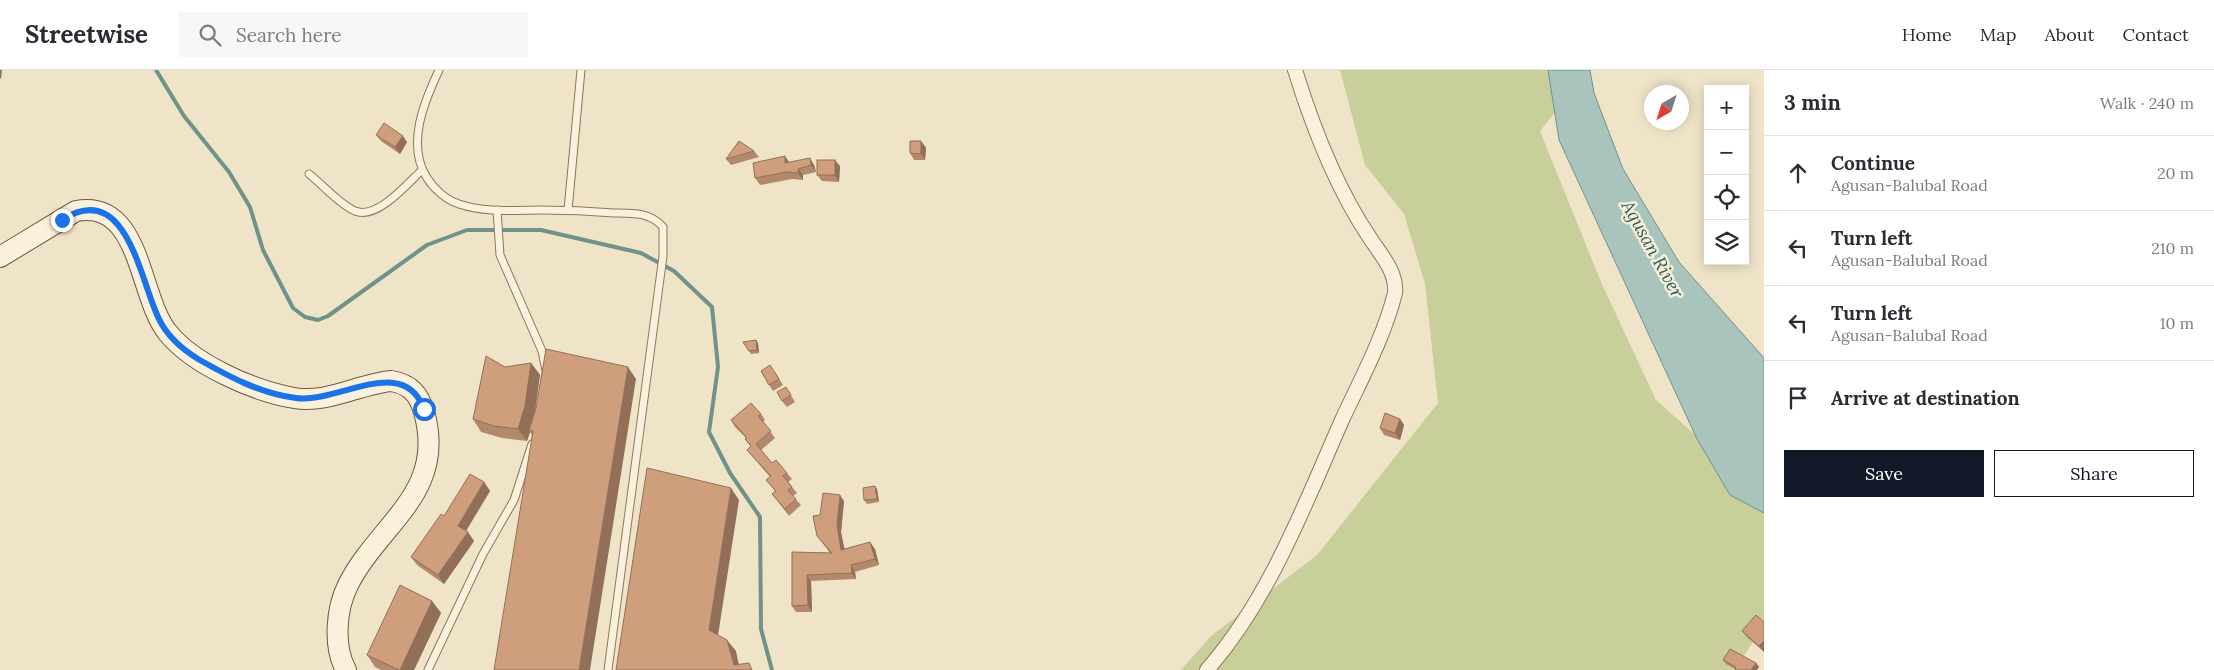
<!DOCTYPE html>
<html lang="en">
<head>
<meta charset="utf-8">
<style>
  body { margin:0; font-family:Lora,serif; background:#f7f7f7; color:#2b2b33 }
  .controls { position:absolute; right:15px; top:15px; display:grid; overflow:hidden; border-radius:0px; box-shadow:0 2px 12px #0003 }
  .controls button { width:45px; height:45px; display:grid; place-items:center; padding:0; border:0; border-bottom:1px solid #e1e1e2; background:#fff; color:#2b2b33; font:25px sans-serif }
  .compass { position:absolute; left:1644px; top:15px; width:45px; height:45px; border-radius:50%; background:#fff; box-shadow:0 2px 12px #0003; rotate:219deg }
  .stop { position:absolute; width:15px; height:15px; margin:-11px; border:4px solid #1a73e8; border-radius:50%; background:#fff }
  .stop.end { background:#1a73e8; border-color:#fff; box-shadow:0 1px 5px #0008 }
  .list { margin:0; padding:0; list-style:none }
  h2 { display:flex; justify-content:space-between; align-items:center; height:65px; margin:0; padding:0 20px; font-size:21px }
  h2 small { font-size:16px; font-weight:400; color:#7c7c81 }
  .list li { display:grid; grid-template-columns:32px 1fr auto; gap:15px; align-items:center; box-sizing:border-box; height:75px; padding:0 20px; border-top:1px solid #e1e1e2 }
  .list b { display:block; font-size:19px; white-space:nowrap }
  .list p { margin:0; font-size:16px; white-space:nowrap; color:#7c7c81 }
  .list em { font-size:16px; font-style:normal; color:#7c7c81 }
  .actions { display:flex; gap:10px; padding:15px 20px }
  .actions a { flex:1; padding:11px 0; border:1px solid #111827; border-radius:0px; text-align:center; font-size:18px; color:#111827 }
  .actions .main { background:#111827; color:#fff }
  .icon { flex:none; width:28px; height:28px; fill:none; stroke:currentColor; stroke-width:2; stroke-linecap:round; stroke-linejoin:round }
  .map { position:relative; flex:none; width:1764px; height:600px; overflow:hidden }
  header { display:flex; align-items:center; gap:30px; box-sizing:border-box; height:70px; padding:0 25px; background:#fff; border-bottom:1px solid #e1e1e2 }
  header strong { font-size:24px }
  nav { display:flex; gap:28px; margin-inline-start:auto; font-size:18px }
  .search { width:350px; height:45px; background:#f7f7f7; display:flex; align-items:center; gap:12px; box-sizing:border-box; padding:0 18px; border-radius:0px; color:#7c7c81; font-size:19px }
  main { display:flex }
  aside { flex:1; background:#fff }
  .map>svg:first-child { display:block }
  .green { fill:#c9cf9b }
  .water { fill:#a9c4bc; stroke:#6f938a }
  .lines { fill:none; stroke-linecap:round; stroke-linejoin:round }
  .stream { stroke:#6f938a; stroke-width:4 }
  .lane-casing { stroke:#8d765c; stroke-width:9 }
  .street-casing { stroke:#8d765c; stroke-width:16 }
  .secondary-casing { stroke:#6f573f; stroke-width:22 }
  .lane { stroke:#faf1dc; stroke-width:7 }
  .street { stroke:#faf1dc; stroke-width:14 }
  .secondary { stroke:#faf1dc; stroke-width:20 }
  .wall { fill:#b2896c }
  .shaded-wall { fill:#916f58 }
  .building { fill:#cf9f7d; stroke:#916f58 }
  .route { stroke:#1a73e8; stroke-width:6 }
  .labels { text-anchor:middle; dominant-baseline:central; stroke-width:5; stroke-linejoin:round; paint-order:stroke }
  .water-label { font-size:18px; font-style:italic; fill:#2f5d5a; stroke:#f7eed8 }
</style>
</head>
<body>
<header>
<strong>Streetwise</strong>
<div class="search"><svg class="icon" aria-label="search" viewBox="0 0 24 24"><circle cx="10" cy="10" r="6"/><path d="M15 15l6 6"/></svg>Search here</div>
<nav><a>Home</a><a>Map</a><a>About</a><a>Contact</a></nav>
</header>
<main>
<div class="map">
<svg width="1764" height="600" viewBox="0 0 1764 600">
  <rect width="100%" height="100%" fill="#f0e4c8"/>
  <path class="green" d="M1340,0h249l-49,61 61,151 55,118 88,78 20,23v125l-30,44h-553l30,-34 106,-81 121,-152 -13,-119 -21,-70 -39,-49z"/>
  <path class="water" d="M1548,0h42l4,23 29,76 56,93 85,96v155l-34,-18 -33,-56 -138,-299z"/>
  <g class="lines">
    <path class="stream" d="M156,0l28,46 45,56 21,35 13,43 30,58 12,9 13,3 10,-4 99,-71 40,-15h74l100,23 33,18 38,36 6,60 -9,65 21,41 30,44 1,112 11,41"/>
    <defs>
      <g id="lane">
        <path d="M439,0c-15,32 -33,75 -12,108 7,11 19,22 32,26 26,9 56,6 83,6 24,0 48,1 72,3 18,0 36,-1 49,14v29l-55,414"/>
        <path d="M309,104c14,11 30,30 46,37 22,9 52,-27 67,-41"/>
        <path d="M497,140l3,45 42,96 4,19"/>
        <path d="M568,140l13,-140"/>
        <path d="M428,600l55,-116 31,-54 18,-56"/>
      </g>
      <path id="street" d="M1207,600c63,-72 97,-164 135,-250 19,-41 42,-83 53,-127 2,-21 -14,-38 -25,-55 -34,-50 -57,-110 -75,-168"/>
      <path id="secondary" d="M0,187l76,-46c66,-12 62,86 92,122 26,32 86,58 126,65 33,6 65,-14 97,-17 19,3 28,13 33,31 23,81 -45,111 -76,173 -12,24 -15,61 -2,85"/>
    </defs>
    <use href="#lane" class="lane-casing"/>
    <use href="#street" class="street-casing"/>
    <use href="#secondary" class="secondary-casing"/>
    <use href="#lane" class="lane"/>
    <use href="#street" class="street"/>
    <use href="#secondary" class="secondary"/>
  </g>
  <g class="wall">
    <path d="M376,65l31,7 -7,12 -19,-13z"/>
    <path d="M921,71l5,7 -1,12h-11l-4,-7z"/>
    <path d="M754,81l5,6 -28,8 -5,-6z"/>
    <path d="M789,92l25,3 2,7 -13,3v5l-11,-1 -32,6 -5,-7z"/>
    <path d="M840,96l-1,16 -17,-1 -5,-6z"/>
    <path d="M756,270l2,3 1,10 -8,1 -8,-12z"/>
    <path d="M531,293l9,12 -5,35 101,-31 -104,56 -2,-3 -3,9 -25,-3 -21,-6 -8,-13 32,-52z"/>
    <path d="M775,302l8,13 -10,6 -4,-6z"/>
    <path d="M786,317l9,15 -8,5 -5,-6z"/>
    <path d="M761,344l4,6 -2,2 12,16 -14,12 11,13 15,10 5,6 -4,3 9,11 -4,3 8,9 -12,11 -17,-22 3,-3 -9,-11 4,-3 -18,-21 -5,-6 4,-3 -6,-8 1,-1 -11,-11 -4,-7z"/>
    <path d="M1400,349l4,6 -4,15 -16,-5 -4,-7z"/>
    <path d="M484,412l6,9 -24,40 8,10 -30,43 -27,-19 -6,-8 33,-41z"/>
    <path d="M877,419l2,13 -12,2 -3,-4z"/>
    <path d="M844,431l-3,31 3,17h31l4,16 -24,7 1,7 -45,2 1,31h-16l-4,-6v-54l38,1 -13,-17 3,-21z"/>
    <path d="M432,531l9,12 -27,57h-33l-6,-3 -8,-12z"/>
    <path d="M1756,545l8,37 -17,-15 -5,-6z"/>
    <path d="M1723,590l33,3 3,4 -24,2 -9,-5z"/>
  </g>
  <g class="shaded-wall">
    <path d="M0,0h2l-1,9 -1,-1z"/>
    <path d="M403,66l4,6 -7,12 -5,-7z"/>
    <path d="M921,71l5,7 -1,12 -4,-6z"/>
    <path d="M785,86l4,6 -4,1z"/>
    <path d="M810,88l4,7 2,7 -5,-7z"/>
    <path d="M835,90l5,6 -1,16 -4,-7z"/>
    <path d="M798,99l5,6v5l-5,-7z"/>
    <path d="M756,270l2,3 1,10 -2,-3z"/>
    <path d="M531,293l9,12 -6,43 -5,12 1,2 -3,9 -9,-12z"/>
    <path d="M628,297l8,12 -46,291h-11z"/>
    <path d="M1400,349l4,6 -4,15 -5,-7z"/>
    <path d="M484,412l6,9 -26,43 -6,-8z"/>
    <path d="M875,416l2,3 2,13 -2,-3z"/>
    <path d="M731,418l8,12 -22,142 -8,-12z"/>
    <path d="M840,425l4,6 -3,31 5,24 -5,-6 -4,-25z"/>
    <path d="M468,462l6,9 -30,43 -6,-9z"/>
    <path d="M870,472l5,7 4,16 -4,-6z"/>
    <path d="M851,495l4,7 1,7 -4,-6z"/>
    <path d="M807,505l4,6 1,31 -4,-7z"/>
    <path d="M432,531l9,12 -27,57h-14z"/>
    <path d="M727,570l9,11 4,19 -6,-5z"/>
    <path d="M1764,571v11l-5,-6z"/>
    <path d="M1756,593l3,4 -2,3h-6z"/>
  </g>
  <g class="building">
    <path d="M384,53l19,13 -8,11 -19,-12z"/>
    <path d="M739,71l15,10 -28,8z"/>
    <path d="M910,71h11v13l-11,-1z"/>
    <path d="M785,86v7l25,-5 1,7 -13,4v4l-11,-1 -32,6 -2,-15z"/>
    <rect x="817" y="90" width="18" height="15"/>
    <path d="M756,270l1,10 -8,1 -6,-9z"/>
    <path d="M546,279l82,18 -49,303h-85l39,-239 -4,-1 7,-22z"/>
    <path d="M486,286l19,11 26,-4 -6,43 -7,23 -24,-3 -21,-7z"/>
    <path d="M770,295l9,14 -10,6 -8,-14z"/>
    <path d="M786,317l5,8 -9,6 -5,-9z"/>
    <path d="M751,333l10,11 -3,2 13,15 -15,13 16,19 4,-3 11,13 -4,3 9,11 -4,3 8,9 -11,10 -13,-15 4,-3 -10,-11 5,-4 -24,-26 4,-4 -6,-7 2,-1 -16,-18z"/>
    <path d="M1385,343l15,6 -5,14 -15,-5z"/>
    <path d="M647,398l84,20 -22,142 18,10 7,25 15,-2 3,7h-136z"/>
    <path d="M470,404l14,8 -26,44 10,6 -30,43 -27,-18 30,-43 3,2z"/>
    <path d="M875,416l2,13 -13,1 -1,-12z"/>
    <path d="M823,423l17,2 -3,30 4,25 29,-8 5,17 -24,6 1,8 -45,2 1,30 -16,1v-54l40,1 -15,-17 -4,-20 7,-1z"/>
    <path d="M400,515l32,16 -32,69h-1l-32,-15z"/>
    <path d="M1756,545l8,7v19l-5,5 -17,-15z"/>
    <path d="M1730,579l26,14 -5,7h-16l1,-3 -13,-7z"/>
  </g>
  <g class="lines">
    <path class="route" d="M62,150c65,-42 78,61 97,99 8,17 23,30 39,40 30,17 63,35 98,39 42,6 107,-45 128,11"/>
  </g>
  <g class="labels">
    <g class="water-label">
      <text transform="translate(1653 179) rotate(61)">Agusan River</text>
    </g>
  </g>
</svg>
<div class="controls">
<button>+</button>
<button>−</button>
<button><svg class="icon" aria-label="locate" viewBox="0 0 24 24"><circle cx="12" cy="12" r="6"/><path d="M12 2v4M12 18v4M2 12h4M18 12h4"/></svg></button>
<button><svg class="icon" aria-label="layers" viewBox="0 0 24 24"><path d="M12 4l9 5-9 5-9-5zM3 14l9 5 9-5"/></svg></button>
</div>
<svg class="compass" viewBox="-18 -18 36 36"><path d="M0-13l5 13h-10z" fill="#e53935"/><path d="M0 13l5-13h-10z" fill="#7c7c81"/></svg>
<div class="stop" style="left:424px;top:339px"></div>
<div class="stop end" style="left:62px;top:150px"></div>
</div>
<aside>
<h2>3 min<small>Walk · 240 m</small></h2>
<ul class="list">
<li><svg class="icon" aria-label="ahead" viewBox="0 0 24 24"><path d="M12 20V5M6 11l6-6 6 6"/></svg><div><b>Continue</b><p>Agusan-Balubal Road</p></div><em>20 m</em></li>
<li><svg class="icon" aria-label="left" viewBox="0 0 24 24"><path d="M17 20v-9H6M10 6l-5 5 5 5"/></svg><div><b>Turn left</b><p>Agusan-Balubal Road</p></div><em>210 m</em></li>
<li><svg class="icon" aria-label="left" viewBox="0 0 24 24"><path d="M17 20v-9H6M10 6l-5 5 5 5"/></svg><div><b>Turn left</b><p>Agusan-Balubal Road</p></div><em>10 m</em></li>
<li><svg class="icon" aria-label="arrive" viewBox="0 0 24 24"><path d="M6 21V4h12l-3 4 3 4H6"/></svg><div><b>Arrive at destination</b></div></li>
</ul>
<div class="actions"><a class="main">Save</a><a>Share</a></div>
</aside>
</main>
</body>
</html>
